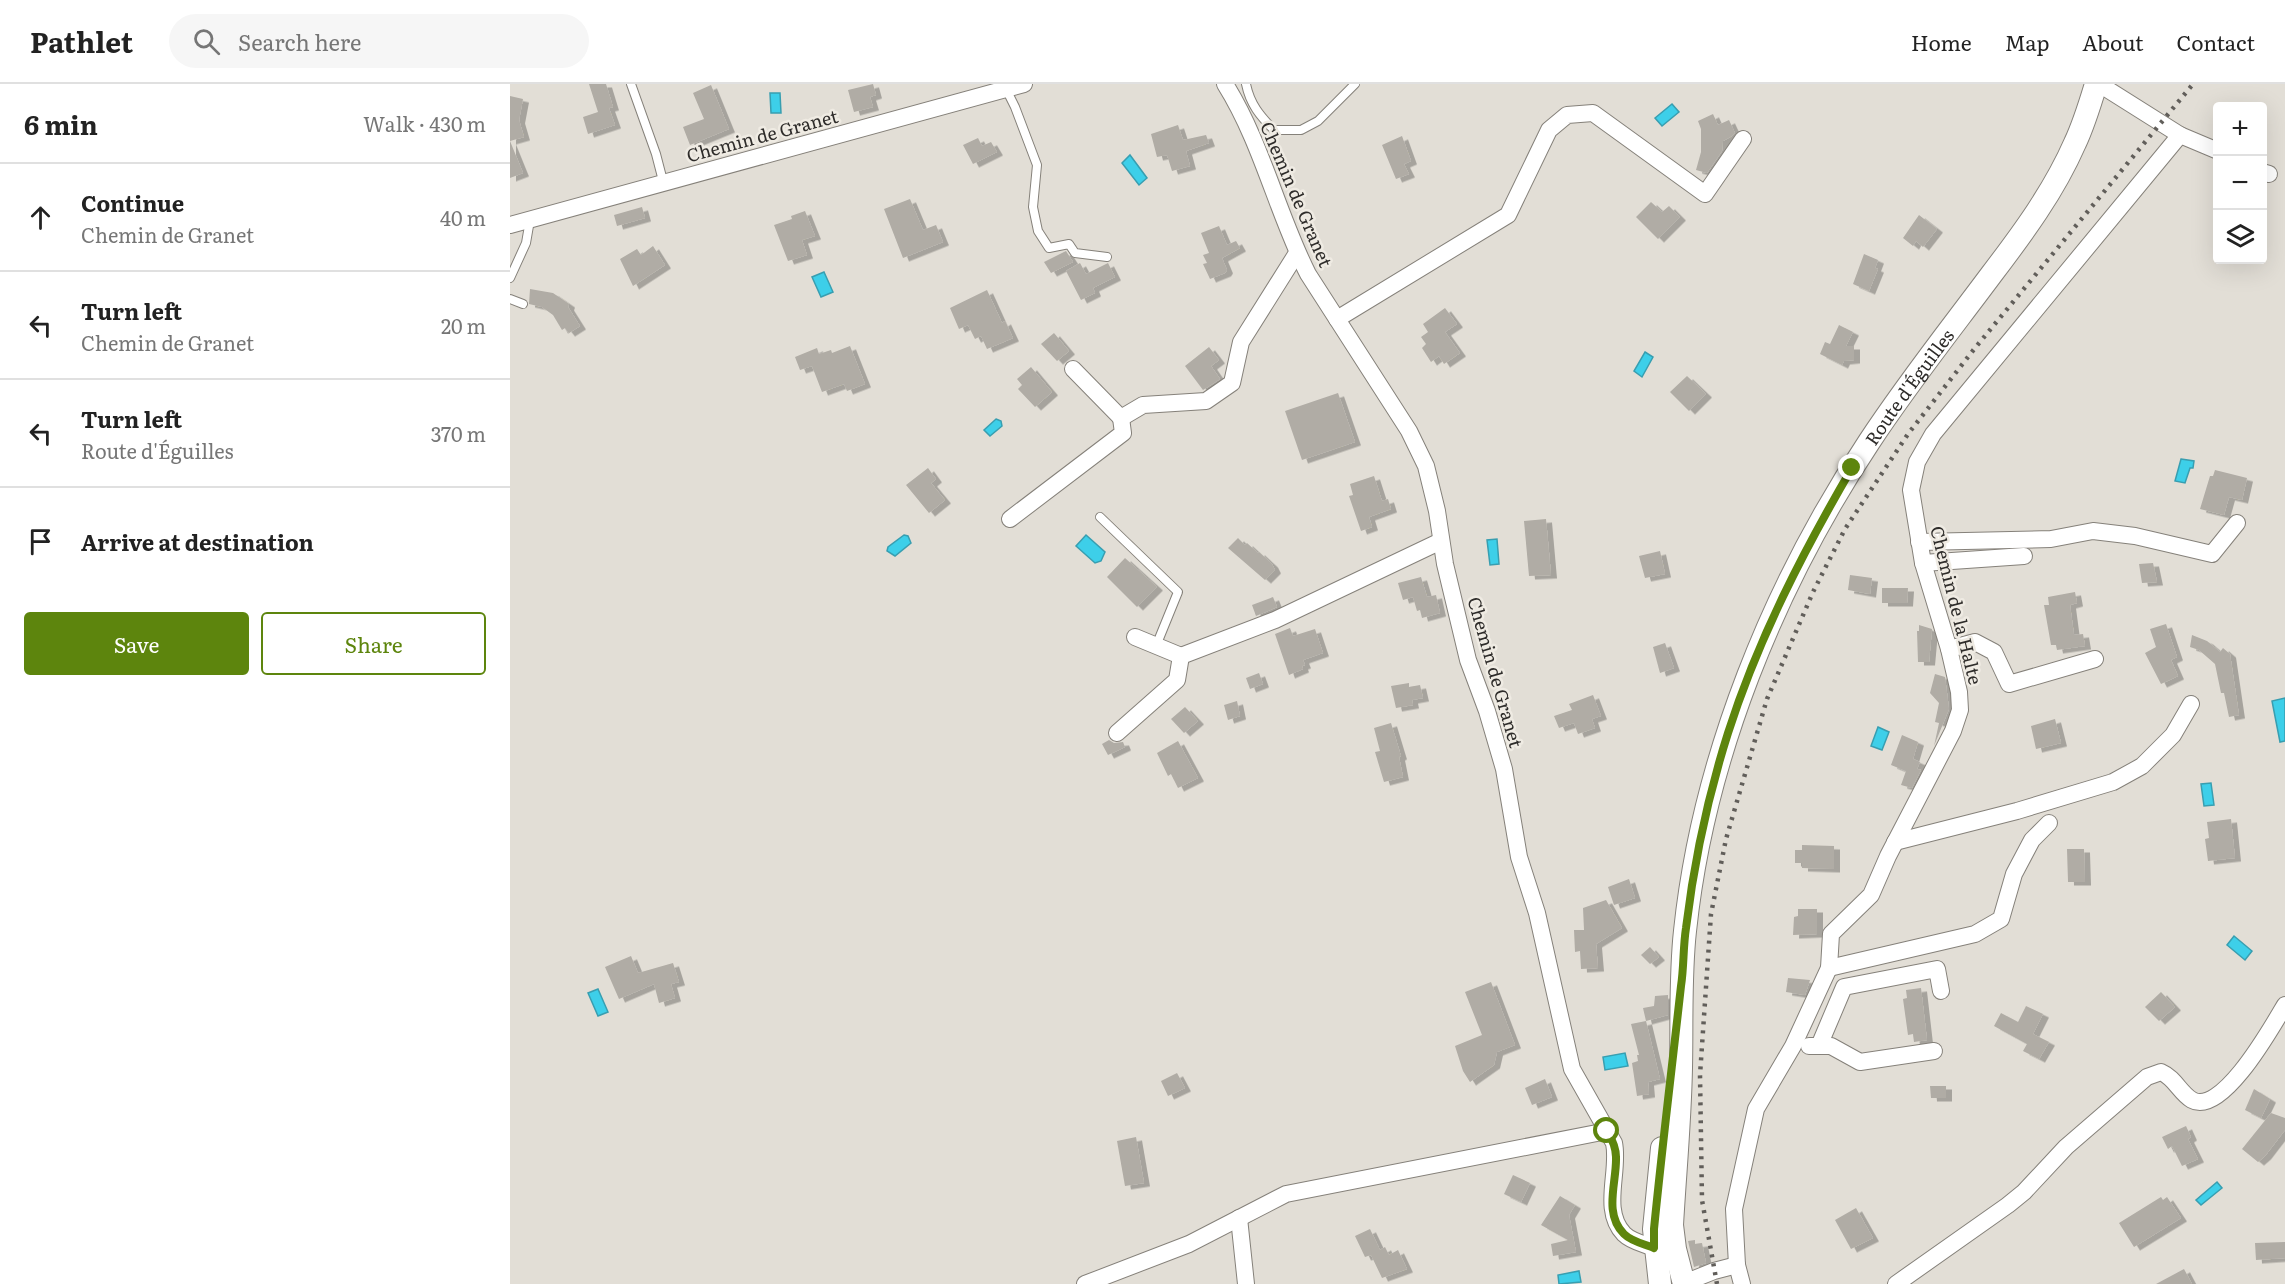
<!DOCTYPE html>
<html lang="en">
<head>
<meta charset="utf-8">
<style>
  body { margin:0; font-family:Literata,serif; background:#f6f6f6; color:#222 }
  .controls { position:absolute; right:18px; top:18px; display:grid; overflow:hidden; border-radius:6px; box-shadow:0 6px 24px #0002 }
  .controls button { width:54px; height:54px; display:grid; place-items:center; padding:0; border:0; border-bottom:2px solid #e0e0e0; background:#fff; color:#222; font:30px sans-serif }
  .stop { position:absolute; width:18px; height:18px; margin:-14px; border:4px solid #5d850d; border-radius:50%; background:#fff }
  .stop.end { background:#5d850d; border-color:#fff; box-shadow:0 2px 6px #0008 }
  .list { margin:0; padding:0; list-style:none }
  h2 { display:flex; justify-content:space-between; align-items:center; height:78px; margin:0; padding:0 24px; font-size:26px }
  h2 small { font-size:20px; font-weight:400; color:#767676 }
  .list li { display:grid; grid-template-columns:39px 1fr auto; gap:18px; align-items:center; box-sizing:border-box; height:108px; padding:0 24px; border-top:2px solid #e0e0e0 }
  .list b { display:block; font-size:22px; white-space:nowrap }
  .list p { margin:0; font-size:20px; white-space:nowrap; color:#767676 }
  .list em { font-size:20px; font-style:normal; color:#767676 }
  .actions { display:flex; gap:12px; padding:18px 24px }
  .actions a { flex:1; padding:14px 0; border:2px solid #5d850d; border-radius:6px; text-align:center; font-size:21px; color:#5d850d }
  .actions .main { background:#5d850d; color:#fff }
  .icon { flex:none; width:33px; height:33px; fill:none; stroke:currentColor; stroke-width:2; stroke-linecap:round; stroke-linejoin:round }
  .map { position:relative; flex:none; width:1775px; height:1200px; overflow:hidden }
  header { display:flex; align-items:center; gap:36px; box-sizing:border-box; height:84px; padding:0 30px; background:#fff; border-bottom:2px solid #e0e0e0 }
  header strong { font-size:28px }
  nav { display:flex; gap:33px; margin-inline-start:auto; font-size:21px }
  .search { width:420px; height:54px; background:#f6f6f6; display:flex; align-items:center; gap:15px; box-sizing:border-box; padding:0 21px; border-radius:33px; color:#767676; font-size:22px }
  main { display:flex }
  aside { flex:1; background:#fff }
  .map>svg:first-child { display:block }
  .water { fill:#3dcfe9; stroke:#389eb0; stroke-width:1.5 }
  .building { fill:#b0aca5; filter:url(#shadow) }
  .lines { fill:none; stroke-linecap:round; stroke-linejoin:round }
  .lane-casing { stroke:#85817a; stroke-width:10 }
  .street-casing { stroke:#85817a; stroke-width:18 }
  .secondary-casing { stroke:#85817a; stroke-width:24 }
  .lane { stroke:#fff; stroke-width:8 }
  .street { stroke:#fff; stroke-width:16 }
  .secondary { stroke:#fff; stroke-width:22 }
  .rail { stroke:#615e5a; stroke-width:4.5; stroke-dasharray:3 6; stroke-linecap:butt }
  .route { stroke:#5d850d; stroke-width:8 }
  .labels { text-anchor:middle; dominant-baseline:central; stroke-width:5; stroke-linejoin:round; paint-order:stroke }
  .street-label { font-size:18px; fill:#2e2c2a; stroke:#efebe3 }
</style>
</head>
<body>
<header>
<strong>Pathlet</strong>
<div class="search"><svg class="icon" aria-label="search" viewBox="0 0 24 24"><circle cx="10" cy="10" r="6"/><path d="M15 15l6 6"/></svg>Search here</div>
<nav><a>Home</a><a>Map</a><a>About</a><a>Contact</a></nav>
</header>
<main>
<aside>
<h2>6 min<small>Walk · 430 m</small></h2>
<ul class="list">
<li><svg class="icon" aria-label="ahead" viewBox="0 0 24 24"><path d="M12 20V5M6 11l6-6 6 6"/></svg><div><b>Continue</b><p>Chemin de Granet</p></div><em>40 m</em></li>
<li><svg class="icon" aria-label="left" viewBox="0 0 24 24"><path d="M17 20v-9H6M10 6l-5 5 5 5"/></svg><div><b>Turn left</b><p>Chemin de Granet</p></div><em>20 m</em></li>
<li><svg class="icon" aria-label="left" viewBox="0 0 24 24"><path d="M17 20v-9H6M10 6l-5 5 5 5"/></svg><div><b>Turn left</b><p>Route d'Éguilles</p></div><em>370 m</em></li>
<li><svg class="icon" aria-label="arrive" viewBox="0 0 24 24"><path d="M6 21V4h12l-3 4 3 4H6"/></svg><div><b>Arrive at destination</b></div></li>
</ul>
<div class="actions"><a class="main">Save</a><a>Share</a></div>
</aside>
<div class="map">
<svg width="1775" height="1200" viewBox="0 0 1775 1200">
  <defs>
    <filter id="shadow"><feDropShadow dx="6" dy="3.5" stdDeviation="0" flood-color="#0004"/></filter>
  </defs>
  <rect width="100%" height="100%" fill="#e2ded6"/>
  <g class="water">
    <path d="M260,9h10l1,20h-10z"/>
    <path d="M1162,20l7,8 -17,14 -7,-8z"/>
    <path d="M620,71l17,23 -8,7 -17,-22z"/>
    <path d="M314,188l9,20 -12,5 -9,-20z"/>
    <path d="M1135,268l8,5 -11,20 -8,-6z"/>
    <path d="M486,335l5,2 1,5 -12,10 -6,-6z"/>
    <path d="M1671,375l13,2 -1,7h-3l-5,15 -10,-2z"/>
    <path d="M394,451l4,1 3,7 -16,13 -8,-5 1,-4z"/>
    <path d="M576,451l19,17 -4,9 -6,2 -19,-17z"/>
    <path d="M987,455l2,25 -9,1 -3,-25z"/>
    <path d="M1775,614v43l-5,1 -8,-41z"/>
    <path d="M1368,643l11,5 -7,18 -11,-4z"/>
    <path d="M1701,699l3,22 -10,1 -3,-22z"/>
    <path d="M1724,852l18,15 -7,9 -18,-15z"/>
    <path d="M88,905l10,23 -10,4 -10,-23z"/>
    <path d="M1115,969l3,13 -23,4 -2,-13z"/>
    <path d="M1707,1098l5,6 -21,17 -5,-5z"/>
    <path d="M1069,1187l2,11 -22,2 -1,-9z"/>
  </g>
  <g class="building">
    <path d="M79,0h17l7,23 -4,1 6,17 -27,9 -5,-17 15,-5z"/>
    <path d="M363,0l3,11 -6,2 3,10 -19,5 -6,-22z"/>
    <path d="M201,1l18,44 -39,16 -7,-18 21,-8 -11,-26z"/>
    <path d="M0,12l13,3 -4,21 5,17 -14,4 13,32 -13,5z"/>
    <path d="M1203,30l5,11 11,-5 6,13 -3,3 -9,5 -1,10 -15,22 -11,-3 5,-18v-23l-3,-8z"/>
    <path d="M668,41l5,15 23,-5 3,8 -23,8 4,15 -18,5 -5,-16 -10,2 -6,-23z"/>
    <path d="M892,52l9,25 -7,3 5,10 -13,5 -14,-34z"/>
    <path d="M468,54l4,8 9,-4 6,10 -24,12 -10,-19z"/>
    <path d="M400,115l13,31 13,-5 7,17 -40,16 -19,-49z"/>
    <path d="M1141,118l11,10 7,-6 11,11 -22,22 -22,-22z"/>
    <path d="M132,123l3,11 -28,8 -3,-11z"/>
    <path d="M295,127l10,25 -13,4 5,15 -19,6 -14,-36 18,-6 -1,-3z"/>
    <path d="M1409,131l18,14 -14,18 -7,-6 -3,5 -10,-8z"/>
    <path d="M709,142l8,19 9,-4 4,7 -18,10 5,12 -2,3 -15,6 -7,-15 4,-1 -4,-8 6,-2 -8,-20z"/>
    <path d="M143,162l12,19 -32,21 -13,-27 17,-10 4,6z"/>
    <path d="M556,167l7,11 -22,11 -7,-11z"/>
    <path d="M1354,170l14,6 -3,8 3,1 -9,22 -16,-7z"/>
    <path d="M570,179l6,11 22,-11 7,14 -22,11 2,5 -14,7 -15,-29z"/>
    <path d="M20,205l23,4 16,11 -1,3 12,19 -11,7 -4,-5 -3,2 -9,-15 -11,-8 -13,-3z"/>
    <path d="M477,206l15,33 3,-2 8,17 -26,11 -6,-13 -6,3 -7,-14 -9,4 -9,-21z"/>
    <path d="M935,224l12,16 -12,8 15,21 -16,11 -5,-8 -8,6 -9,-14 4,-4 -5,-7 7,-5 -5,-8z"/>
    <path d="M1329,241l14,7 -7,14h8v14l-10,1 -2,4 -22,-11 5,-12 5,2z"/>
    <path d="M544,249l15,18 -12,10 -16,-17z"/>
    <path d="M340,262l15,38 -18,7 -3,-7 -22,8 -10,-26 -12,4 -5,-13 22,-9 2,6 12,-4 1,3z"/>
    <path d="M699,263l10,13 -8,6 9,13 -17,11 -18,-24z"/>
    <path d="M521,283l21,25 -17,15 -17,-18 4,-4 -5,-6z"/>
    <path d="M1177,292l19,18 -17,17 -19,-19z"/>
    <path d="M828,309l17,49 -53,18 -17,-49z"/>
    <path d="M418,384l8,11 -5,4 14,17 -16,13 -23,-28z"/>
    <path d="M1705,386l32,8 -5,22 -13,-3 -5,18 -24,-6 10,-33h3z"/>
    <path d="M864,392l8,25 6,-2 3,10 -22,8 3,10 -11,4 -12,-35 4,-1 -3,-11z"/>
    <path d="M1036,435l5,56 -22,1 -5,-55z"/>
    <path d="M728,454l7,7 2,-2 11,10 1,-1 13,12 3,6 -10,10 -37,-32z"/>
    <path d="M1150,467l5,23 -20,4 -6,-22z"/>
    <path d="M615,474l32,29 -20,20 -30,-30z"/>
    <path d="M1643,479l4,19 -15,1 -3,-19z"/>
    <path d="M1340,491l22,3 -2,16 -22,-4z"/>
    <path d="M911,493l6,20 9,-2 4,18 -18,5 -2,-8 -3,1 -4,-14 -10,3 -5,-17z"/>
    <path d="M1372,504h26l-1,15h-25z"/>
    <path d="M1565,508l2,11 -7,2 4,30 9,-1 2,12 -28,4 -1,-5h-5l-7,-40h5l-1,-8z"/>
    <path d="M763,513l4,10 -21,9 -4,-11z"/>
    <path d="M1656,540l11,33 -6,3 7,16 -17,8 -16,-31 11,-6 -6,-18z"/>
    <path d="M1409,541l13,4 -3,33h-11l-1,-31h2z"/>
    <path d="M780,544l3,8 22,-7 8,24 -20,7 2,5 -3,1 1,3 -14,6 -14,-41z"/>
    <path d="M1682,551l15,6 13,11 3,-4 7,6 9,61 -10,2 -5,-24h-3l-6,-29 -16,-14 -9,-3z"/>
    <path d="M1155,559l9,25 -14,5 -7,-26z"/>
    <path d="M749,589l4,11 -13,5 -4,-11z"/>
    <path d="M1425,590l10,3 4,32 -15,37 5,-23 -4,-1 4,-19 -9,-10z"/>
    <path d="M899,599v4l11,-2 3,13 -11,2 1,5 -17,3 -5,-22z"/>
    <path d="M1083,611l8,21 -9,3 3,9 -17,6 -4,-11 -15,5 -5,-12 18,-6 -3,-6z"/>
    <path d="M727,617l3,15 -12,4 -4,-15z"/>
    <path d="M675,623l13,14 -14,12 -13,-14z"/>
    <path d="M1545,635l6,24 -25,6 -5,-23z"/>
    <path d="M881,639l10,33 -2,1 4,20 -19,5 -9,-30 5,-1 -6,-23z"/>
    <path d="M1392,651l16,7 -5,17 7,3 -3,7 4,1 -9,18 -11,-3 5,-14 -15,-6z"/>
    <path d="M599,656l5,3 9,-1 2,5 -17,8 -6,-11z"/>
    <path d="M668,657l20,37 -20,10 -7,-14 -3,2 -11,-23z"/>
    <path d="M1721,735l4,39 -27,3 -3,-22 4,-1 -2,-16z"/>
    <path d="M1292,761l32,1v23l-32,-1v-5h-7v-13h7z"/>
    <path d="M1557,765h17l1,33h-17z"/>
    <path d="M1119,795l6,19 -21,7 -6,-18z"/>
    <path d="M1096,816l16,28 -26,16 2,24 -17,1 -1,-18 -5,1 -1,-22h10l-1,-22z"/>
    <path d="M1288,825h19v25l-24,1 1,-18 4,-1z"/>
    <path d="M1140,863l9,10 -9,7 -9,-9z"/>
    <path d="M121,872l7,17 35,-10 6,19 -8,2 4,14 -16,5 -5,-19 -35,15 -14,-32z"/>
    <path d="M1278,894l22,2 -5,15 -19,-3z"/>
    <path d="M981,898l24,63 -18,7 -3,13 -24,17 -7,-11 -8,-25 27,-11 -17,-43z"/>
    <path d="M1411,904l6,52 -13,2 -1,-8 -5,1 -5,-36 4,-1 -1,-8z"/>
    <path d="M1651,908l14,15 -16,14 -14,-14z"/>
    <path d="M1158,911v20l-22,6 14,58 -12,3 1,12 -12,2 -5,-33 6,-2 -1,-6h2l-8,-31 15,-3 -3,-13 11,-2 1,-10z"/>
    <path d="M1516,922l17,8 -10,20 16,8 -10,17 -16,-8 4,-7 -33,-18 7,-13 17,9z"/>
    <path d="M667,989l8,15 -17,8 -7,-15z"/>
    <path d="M1035,995l7,18 -20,8 -7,-17z"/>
    <path d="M1420,1002h16v12h-15z"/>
    <path d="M1744,1005l16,10 -9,19 -16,-8z"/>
    <path d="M1761,1029l14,5v12l-20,26 -7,6 -16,-13z"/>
    <path d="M1676,1042l5,11 -3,2 10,20 -16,7 -10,-20 -4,3 -6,-12z"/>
    <path d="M626,1053l8,46 -19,3 -8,-45z"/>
    <path d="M1003,1091l17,8 -9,19 -17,-8z"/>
    <path d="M1050,1112l15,9 -6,10 7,37 -23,4 -2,-12 17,-4 -27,-15z"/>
    <path d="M1651,1113l2,3 4,-3 14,21 -47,29 -15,-24z"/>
    <path d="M1346,1124l17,30 -22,11 -16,-29z"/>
    <path d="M860,1145l10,21 5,-3 4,8 9,-5 9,19 -25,9 -11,-23 -6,2 -10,-21z"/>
    <path d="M1185,1156v4l7,-1 4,20 -12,4 -6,-26z"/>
    <path d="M1775,1158v16l-29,2 -1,-17z"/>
    <path d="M1674,1185l8,15h-36z"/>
  </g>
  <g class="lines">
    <defs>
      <g id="lane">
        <path d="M121,0l25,70 7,27"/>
        <path d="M736,0c4,20 14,32 28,46h27l17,-9 37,-37"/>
        <path d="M496,5l9,18 22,58 -4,42 5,24 11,17 20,-4 6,9 32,4"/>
        <path d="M0,194l16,-35 4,-23"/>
        <path d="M0,215l13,5"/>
        <path d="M590,433l78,75 -22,54"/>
      </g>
      <g id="street">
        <path d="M715,0c37,59 52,129 83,190l101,157 17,35 11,45 8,53 23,96 19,51 17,58 15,88 18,56 35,156 42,74c6,28 -13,67 10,91 8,8 21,10 30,14"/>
        <path d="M1589,0l81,51 38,16"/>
        <path d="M1752,88l7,2"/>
        <path d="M0,141l514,-141"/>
        <path d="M827,235l171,-104 41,-85 18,-15 26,-2 112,81 38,-55"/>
        <path d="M563,285l48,49 22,-13 63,-4 26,-18 9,-41 56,-89"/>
        <path d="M500,435l113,-86 -2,-15"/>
        <path d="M1409,458l132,-3 42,-8 42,5 77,18 25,-31"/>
        <path d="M1413,479l101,-7"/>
        <path d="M625,553l46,19"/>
        <path d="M1439,565l26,-7 19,10 15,32 86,-25"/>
        <path d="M607,649l60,-53 4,-24 94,-36 166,-79"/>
        <path d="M1385,758l122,-31 96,-29 29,-16 31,-31 18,-31"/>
        <path d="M1319,884l146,-34 26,-15 13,-45 18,-34 17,-17"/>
        <path d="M1299,962h22l29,16 74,-11"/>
        <path d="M1309,962l25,-59 93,-18 4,22"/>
        <path d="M729,1134l7,66"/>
        <path d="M1174,1199l30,-12 23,-6"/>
        <path d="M575,1200l104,-40 97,-50 321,-63"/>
        <path d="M1232,1200l-5,-19 -3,-56 22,-100 37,-63 36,-78 2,-34 40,-39 17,-39 65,-125 7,-21 -1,-18 -10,-43 -26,-86 -12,-73 6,-28 16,-28 247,-299"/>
        <path d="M1386,1200l112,-79 16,-13 42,-45 81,-70 14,-5c14,6 19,21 31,28 30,17 81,-75 93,-95"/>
      </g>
      <g id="secondary">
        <path d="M1150,1200l-6,-55 8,-81"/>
        <path id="s1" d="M1174,1200l-9,-35 -3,-24c3,-52 8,-104 9,-157 1,-45 -1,-92 4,-137 18,-172 89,-346 184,-489 38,-58 81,-112 122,-167 32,-42 63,-84 84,-132 9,-19 15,-39 21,-59"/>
      </g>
    </defs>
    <use href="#lane" class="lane-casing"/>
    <use href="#street" class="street-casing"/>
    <use href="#secondary" class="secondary-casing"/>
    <use href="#lane" class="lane"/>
    <use href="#street" class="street"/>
    <use href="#secondary" class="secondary"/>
    <path class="rail" d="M1207,1200l-15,-84 -2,-125 11,-161 15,-75 41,-140 46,-107 32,-63 63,-95 67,-86 218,-264"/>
  </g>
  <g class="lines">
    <path class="route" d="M1097,1047c5,8 9,16 9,26 1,25 -13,56 8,77 8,8 21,10 30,14v-19c8,-81 18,-162 27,-243 3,-19 2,-39 5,-58 8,-66 22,-132 42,-195 30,-94 75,-181 124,-265"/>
  </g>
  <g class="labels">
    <g class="street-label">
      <text transform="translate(252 51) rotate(-15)">Chemin de Granet</text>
      <text transform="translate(787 110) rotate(67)">Chemin de Granet</text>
      <text stroke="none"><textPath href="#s1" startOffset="950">Route d'Éguilles</textPath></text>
      <text transform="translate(1447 521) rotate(76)">Chemin de la Halte</text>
      <text transform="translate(986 588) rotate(74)">Chemin de Granet</text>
    </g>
  </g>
</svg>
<div class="controls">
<button>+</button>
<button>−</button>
<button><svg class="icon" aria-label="layers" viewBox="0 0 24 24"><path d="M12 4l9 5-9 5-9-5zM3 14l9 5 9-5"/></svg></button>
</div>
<div class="stop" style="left:1097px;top:1047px"></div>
<div class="stop end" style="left:1342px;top:384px"></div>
</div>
</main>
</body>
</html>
